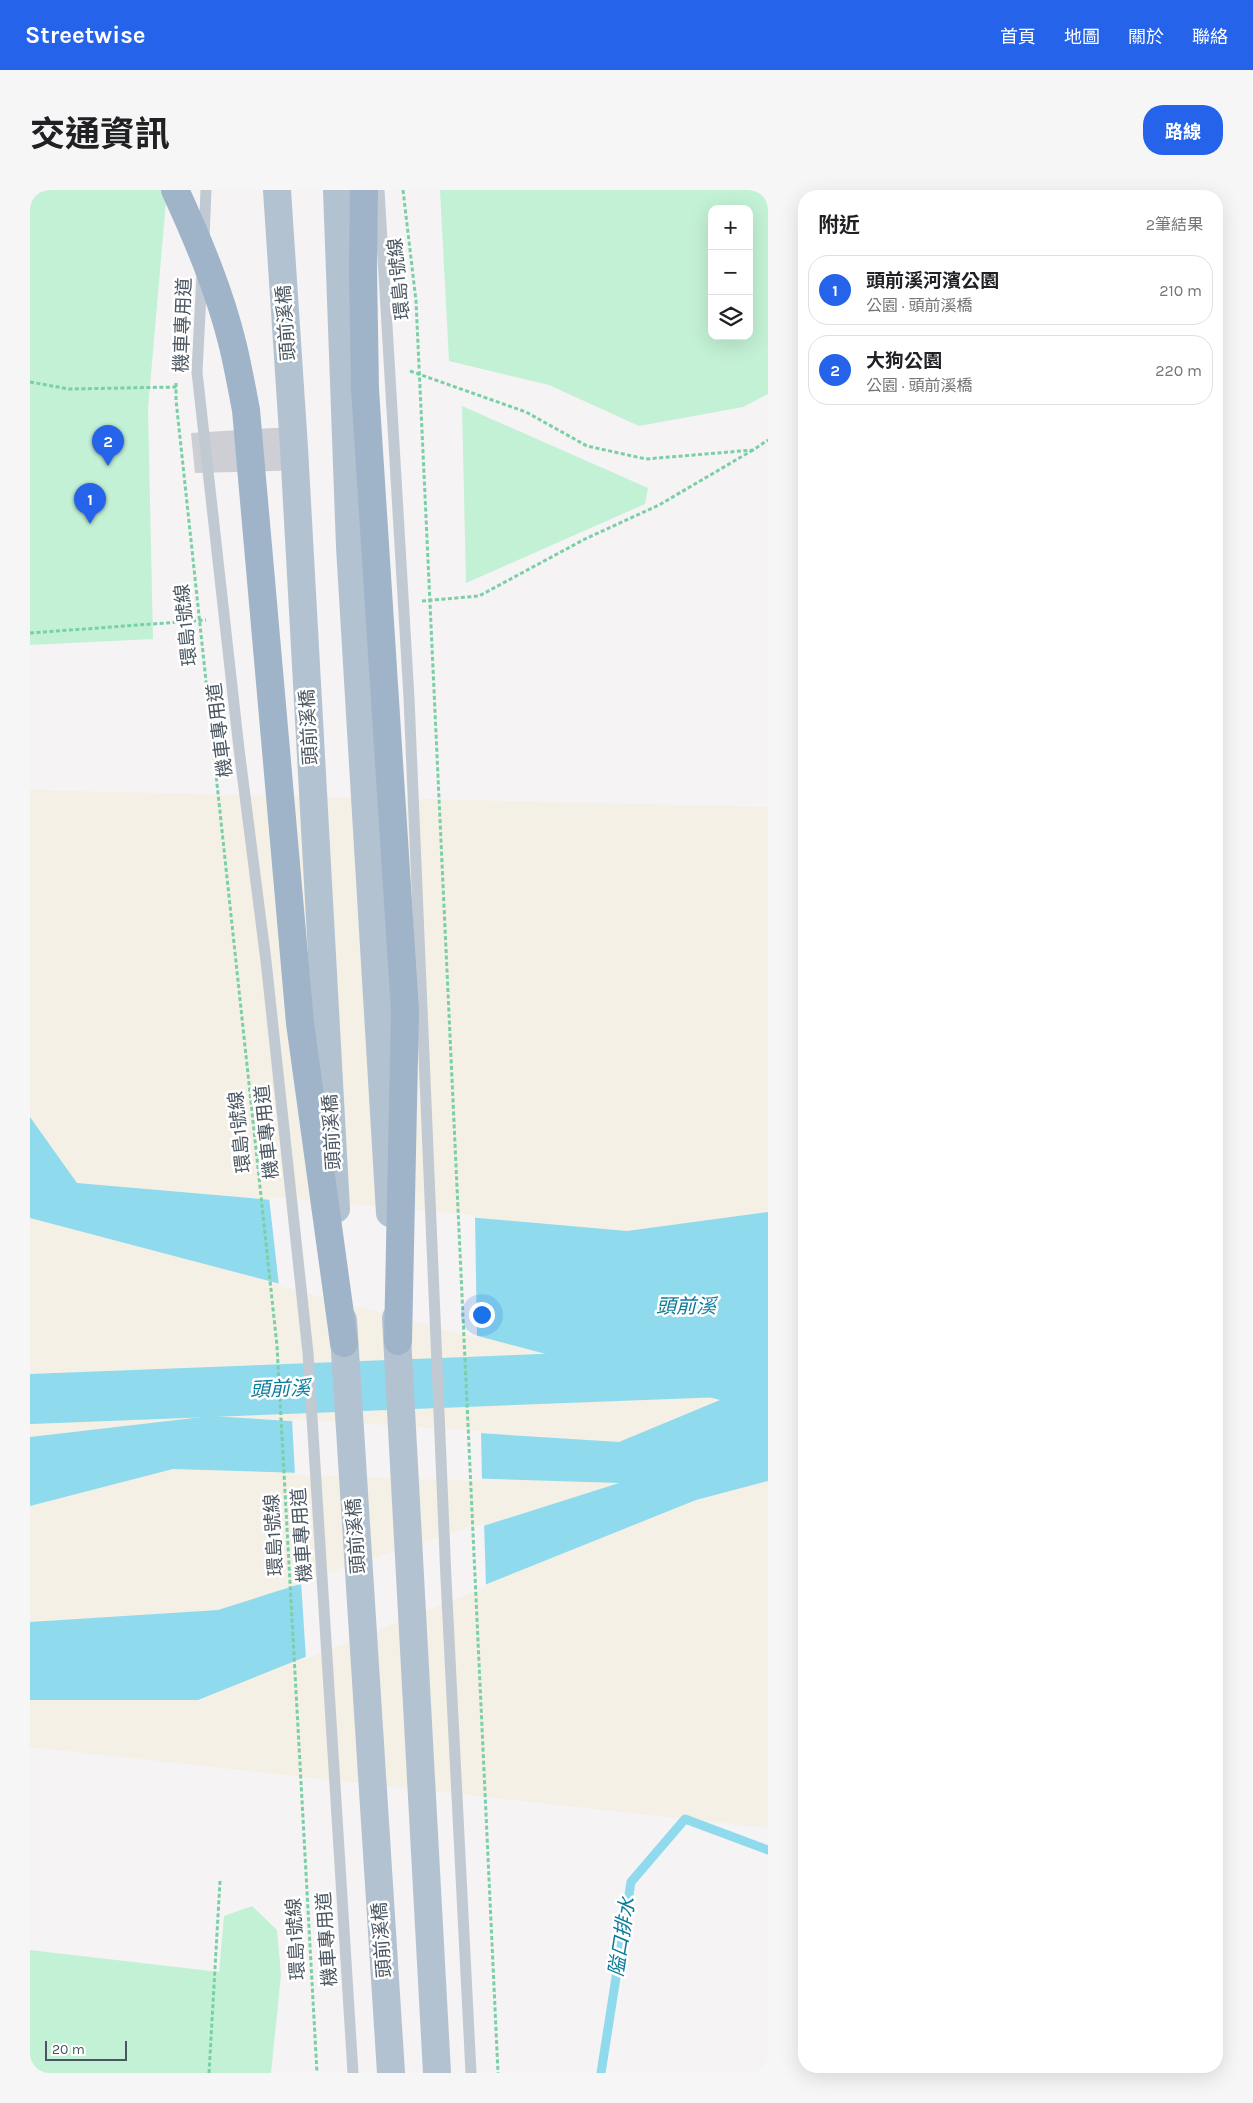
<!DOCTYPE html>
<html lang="zh-TW">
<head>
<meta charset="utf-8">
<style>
  body { margin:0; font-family:Karla,"Noto Sans TC",sans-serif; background:#f6f6f6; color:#202124 }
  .controls { position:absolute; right:15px; top:15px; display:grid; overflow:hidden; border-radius:10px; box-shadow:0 5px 20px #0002 }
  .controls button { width:45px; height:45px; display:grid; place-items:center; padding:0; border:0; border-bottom:1px solid #e0e0e0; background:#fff; color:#202124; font:25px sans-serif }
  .scale { position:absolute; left:15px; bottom:12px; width:82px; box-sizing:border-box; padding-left:5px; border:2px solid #4a5661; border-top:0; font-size:14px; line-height:18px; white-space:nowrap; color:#4a5661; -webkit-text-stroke:4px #fff; paint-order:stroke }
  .you { position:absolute; left:451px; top:1124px; width:18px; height:18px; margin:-12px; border:4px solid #fff; border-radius:50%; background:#1a73e8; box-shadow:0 0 0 8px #1a73e833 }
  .badge { display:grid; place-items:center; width:32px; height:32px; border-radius:50%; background:#2563eb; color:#fff; font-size:16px; font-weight:700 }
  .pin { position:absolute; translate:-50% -41px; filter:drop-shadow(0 1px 2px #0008) }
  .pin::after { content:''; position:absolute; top:26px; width:18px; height:15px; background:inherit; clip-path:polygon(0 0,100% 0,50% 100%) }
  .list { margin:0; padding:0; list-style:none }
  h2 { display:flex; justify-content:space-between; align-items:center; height:65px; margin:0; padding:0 20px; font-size:21px }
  h2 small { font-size:16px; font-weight:400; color:#757577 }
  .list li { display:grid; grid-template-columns:32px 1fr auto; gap:15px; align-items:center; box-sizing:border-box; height:70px; margin:0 10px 10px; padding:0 10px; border:1px solid #e0e0e0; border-radius:20px }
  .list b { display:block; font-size:19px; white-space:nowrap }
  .list p { margin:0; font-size:16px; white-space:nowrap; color:#757577 }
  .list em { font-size:16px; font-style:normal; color:#757577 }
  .icon { flex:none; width:28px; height:28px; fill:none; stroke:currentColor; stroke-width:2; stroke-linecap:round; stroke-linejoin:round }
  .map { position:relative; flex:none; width:738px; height:1883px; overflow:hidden; border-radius:20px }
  header { display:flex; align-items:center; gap:30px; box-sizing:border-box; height:70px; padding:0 25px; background:#2563eb; color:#fff }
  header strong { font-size:24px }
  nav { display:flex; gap:28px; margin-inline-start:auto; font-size:18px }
  .intro { display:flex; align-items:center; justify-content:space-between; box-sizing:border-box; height:120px; padding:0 30px }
  h1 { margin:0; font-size:35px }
  .button { padding:12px 22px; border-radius:20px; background:#2563eb; color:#fff; font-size:18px; font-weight:700 }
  main { display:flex; gap:30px; padding:0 30px }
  aside { flex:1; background:#fff; border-radius:20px; box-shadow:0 5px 20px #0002 }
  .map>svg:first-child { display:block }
  .green { fill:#c3f1d5; fill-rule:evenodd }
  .sand { fill:#f5f0e5 }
  .water { fill:#90daee }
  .pier { fill:#f5f3f3 }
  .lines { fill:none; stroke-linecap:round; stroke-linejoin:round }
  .stream { stroke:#90daee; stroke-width:9 }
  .river { stroke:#90daee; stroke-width:50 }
  .building { fill:#cdcfd5 }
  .path { stroke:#7ad0a6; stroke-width:3; stroke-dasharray:4 2.5; stroke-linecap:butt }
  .service { stroke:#c1cad2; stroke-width:11 }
  .primary { stroke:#b3c2d1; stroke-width:28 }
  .trunk { stroke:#9fb4c9; stroke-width:28 }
  .labels { text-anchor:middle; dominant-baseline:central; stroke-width:5; stroke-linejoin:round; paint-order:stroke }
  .street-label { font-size:19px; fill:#4a5661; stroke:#fff }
  .water-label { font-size:20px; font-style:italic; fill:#0c7c9b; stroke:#fff }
</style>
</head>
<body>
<header>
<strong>Streetwise</strong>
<nav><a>首頁</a><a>地圖</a><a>關於</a><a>聯絡</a></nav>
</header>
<div class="intro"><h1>交通資訊</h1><a class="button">路線</a></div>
<main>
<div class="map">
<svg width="738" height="1883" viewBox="0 0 738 1883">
  <rect width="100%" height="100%" fill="#f5f3f3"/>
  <g class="green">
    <path d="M0,0h137l-19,219 5,230 -123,6z"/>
    <path d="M410,0h328v204l-25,13 -104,19 -90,-41 -100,-24zM682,19h37v127h-37z"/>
    <path d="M432,216l186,82 -3,16 -179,79z"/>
    <path d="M222,1716l25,24 4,45 -10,98h-241v-123l189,22 5,-56z"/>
  </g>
  <path class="sand" d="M0,600l738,17v1021l-738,-81z"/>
  <path class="water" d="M0,927l47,66 550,48 141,-19v269l-72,19 -498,200h-168v-78l188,-12 401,-127 -446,-14 -143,37v-69l181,-21 408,26 101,-42 -690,-182z"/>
  <g class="pier">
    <path d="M239,1007l206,18 2,123 -198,-52z"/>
    <path d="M262,1229l189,12 1,50 -187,-6z"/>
    <path d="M454,1333l2,64 -180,72 -5,-78z"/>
  </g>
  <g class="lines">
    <path class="stream" d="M571,1883l30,-191 54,-63 83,31"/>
    <path class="river" d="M0,1209l692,-27 46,-10"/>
  </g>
  <path class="building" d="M275,236l4,44 -114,3 -4,-40z"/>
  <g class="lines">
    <g class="path">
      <path d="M373,0l13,111 82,1772"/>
      <path d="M380,181l116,41 61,34 59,13 107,-9 15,-10"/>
      <path d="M0,192l39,7 108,-2"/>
      <path d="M146,193v17l101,946 40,727"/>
      <path d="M392,411l57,-5 106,-57 74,-34 94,-55"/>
      <path d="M0,443l176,-13"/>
      <path d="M179,1883l11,-192"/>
    </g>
    <g class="service">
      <path d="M349,0l30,508 37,881 25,494"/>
      <path d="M174,48l2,-48"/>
      <path d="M172,84l-5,98 42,377 27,212 42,392 45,720"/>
    </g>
    <g class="primary">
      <path d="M247,0l17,258 42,761"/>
      <path d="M307,0l13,357 40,666"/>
      <path d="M366,1128l41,755"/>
      <path d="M313,1130l48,753"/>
    </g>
    <g class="trunk">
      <path d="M145,0c23,50 45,102 58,156 5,21 9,43 13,64l54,613 44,320"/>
      <path d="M334,0l-1,80 2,119 40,622 -7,330"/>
    </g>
  </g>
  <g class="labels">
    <g class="street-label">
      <text transform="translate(369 89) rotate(-96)">環島1號線</text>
      <text transform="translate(256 133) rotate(-94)">頭前溪橋</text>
      <text transform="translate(153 135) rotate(-88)">機車專用道</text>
      <text transform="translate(156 435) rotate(-96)">環島1號線</text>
      <text transform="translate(279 537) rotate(-93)">頭前溪橋</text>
      <text transform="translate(190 540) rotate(-97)">機車專用道</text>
      <text transform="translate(210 942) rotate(-96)">環島1號線</text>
      <text transform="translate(237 942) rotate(-96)">機車專用道</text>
      <text transform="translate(302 942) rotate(-93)">頭前溪橋</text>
      <text transform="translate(244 1345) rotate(-93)">環島1號線</text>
      <text transform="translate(272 1345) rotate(-94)">機車專用道</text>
      <text transform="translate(326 1346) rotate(-94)">頭前溪橋</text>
      <text transform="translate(266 1749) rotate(-93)">環島1號線</text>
      <text transform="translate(297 1749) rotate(-94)">機車專用道</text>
      <text transform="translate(352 1750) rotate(-94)">頭前溪橋</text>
    </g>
    <g class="water-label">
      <text x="656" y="1116">頭前溪</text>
      <text transform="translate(250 1199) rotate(-2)">頭前溪</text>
      <text transform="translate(592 1747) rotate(-81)">隘口排水</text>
    </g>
  </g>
</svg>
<div class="controls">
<button>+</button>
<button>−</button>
<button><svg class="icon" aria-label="layers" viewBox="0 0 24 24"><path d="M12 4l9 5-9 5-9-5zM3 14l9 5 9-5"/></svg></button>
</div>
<div class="scale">20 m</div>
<div class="you"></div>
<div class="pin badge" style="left:60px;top:334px">1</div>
<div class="pin badge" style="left:78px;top:276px">2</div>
</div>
<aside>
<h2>附近<small>2筆結果</small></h2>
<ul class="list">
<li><span class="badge">1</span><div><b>頭前溪河濱公園</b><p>公園 · 頭前溪橋</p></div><em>210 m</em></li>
<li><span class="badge">2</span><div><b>大狗公園</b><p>公園 · 頭前溪橋</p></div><em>220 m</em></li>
</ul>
</aside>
</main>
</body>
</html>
